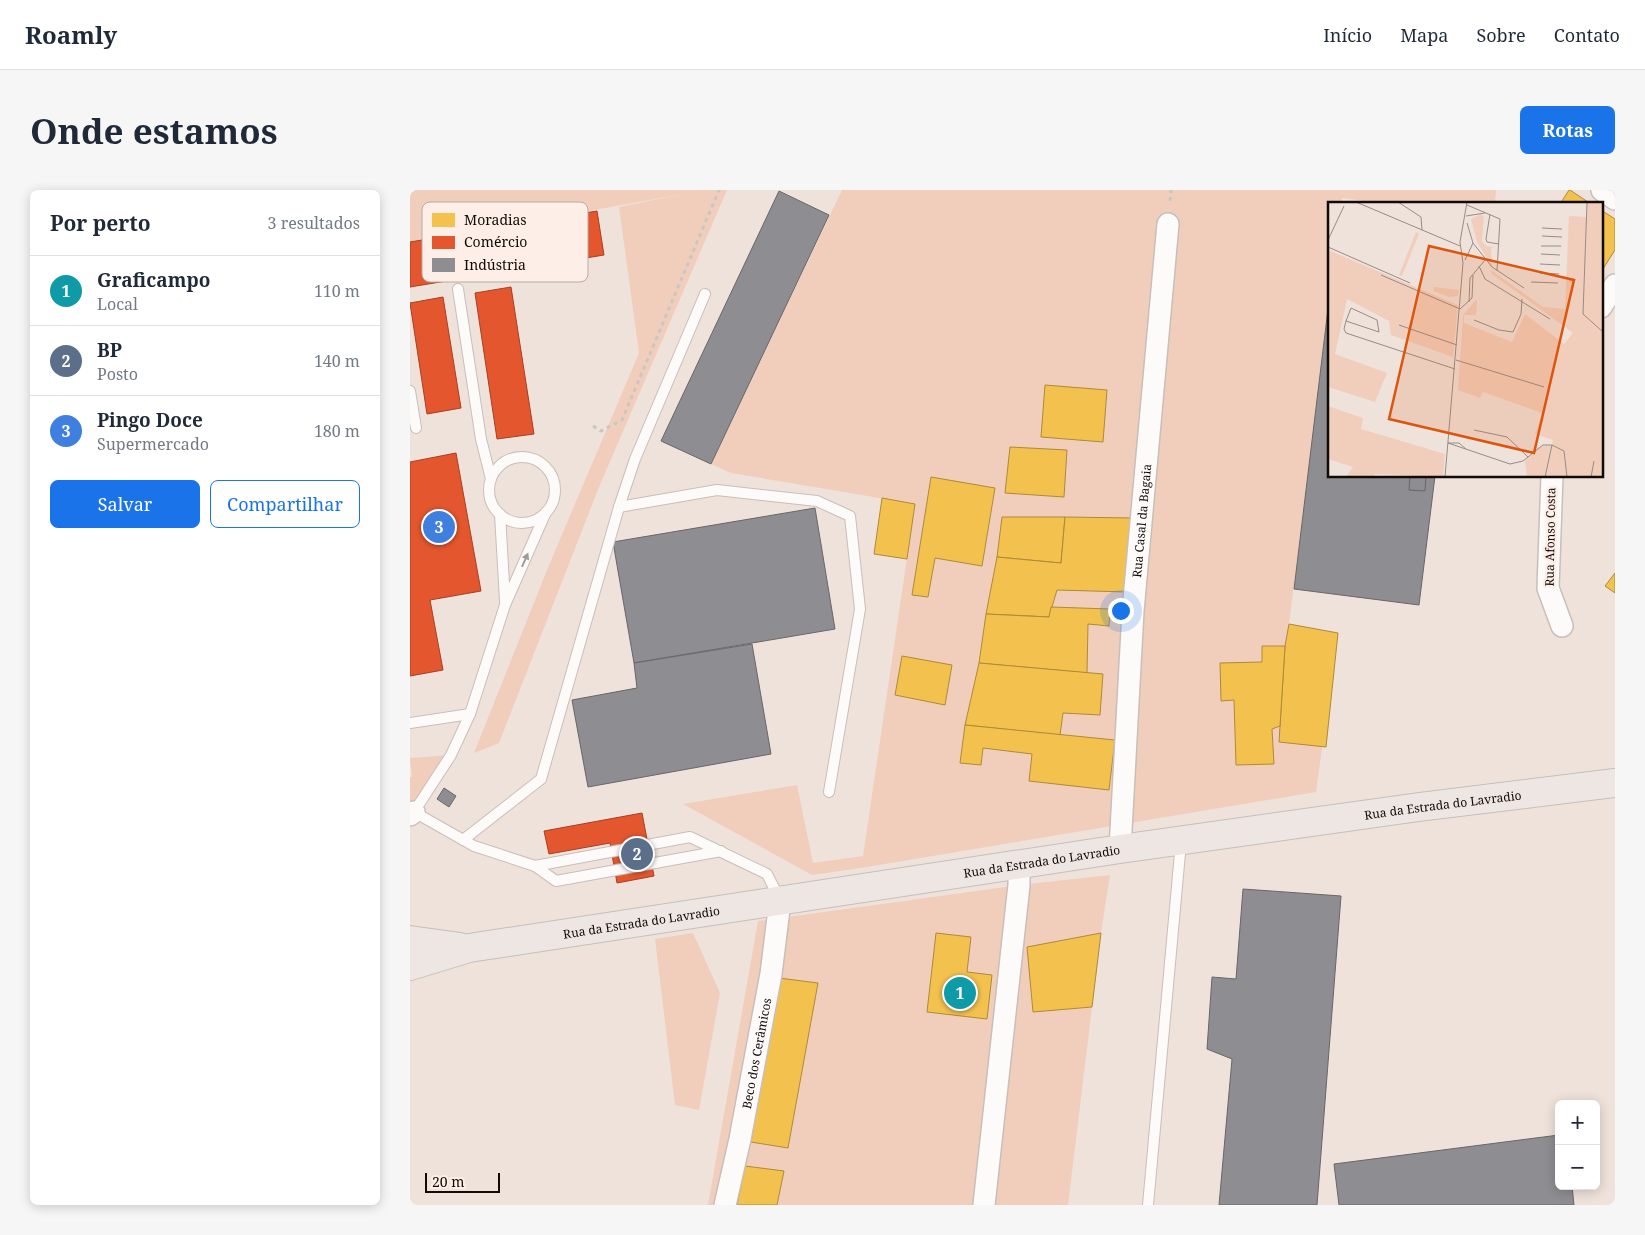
<!DOCTYPE html>
<html lang="pt">
<head>
<meta charset="utf-8">
<style>
  body { margin:0; font-family:"Noto Serif",serif; background:#f6f6f7; color:#1f2937 }
  .controls { position:absolute; right:15px; bottom:15px; display:grid; overflow:hidden; border-radius:8px; box-shadow:0 2px 12px #0003 }
  .controls button { width:45px; height:45px; display:grid; place-items:center; padding:0; border:0; border-bottom:1px solid #e0e1e3; background:#fff; color:#1f2937; font:25px sans-serif }
  .scale { position:absolute; left:15px; bottom:12px; width:75px; box-sizing:border-box; padding-left:5px; border:2px solid #110a06; border-top:0; font-size:14px; line-height:18px; white-space:nowrap; color:#110a06; -webkit-text-stroke:4px #fdefe7; paint-order:stroke }
  .you { position:absolute; left:710px; top:420px; width:18px; height:18px; margin:-12px; border:4px solid #fff; border-radius:50%; background:#1a73e8; box-shadow:0 0 0 8px #1a73e833 }
  .badge { display:grid; place-items:center; width:32px; height:32px; border-radius:50%; background:#1a73e8; color:#fff; font-size:16px; font-weight:700 }
  .pin { position:absolute; translate:-50% -50%; border:2px solid #fff; box-shadow:0 1px 5px #0006 }
  .list { margin:0; padding:0; list-style:none }
  h2 { display:flex; justify-content:space-between; align-items:center; height:65px; margin:0; padding:0 20px; font-size:21px }
  h2 small { font-size:16px; font-weight:400; color:#747a83 }
  .list li { display:grid; grid-template-columns:32px 1fr auto; gap:15px; align-items:center; box-sizing:border-box; height:70px; padding:0 20px; border-top:1px solid #e0e1e3 }
  .list b { display:block; font-size:19px; white-space:nowrap }
  .list p { margin:0; font-size:16px; white-space:nowrap; color:#747a83 }
  .list em { font-size:16px; font-style:normal; color:#747a83 }
  .actions { display:flex; gap:10px; padding:15px 20px }
  .actions a { flex:1; padding:11px 0; border:1px solid #1a73e8; border-radius:8px; text-align:center; font-size:18px; color:#1a73e8 }
  .actions .main { background:#1a73e8; color:#fff }
  .map { position:relative; flex:none; width:1205px; height:1015px; overflow:hidden; border-radius:8px }
  header { display:flex; align-items:center; gap:30px; box-sizing:border-box; height:70px; padding:0 25px; background:#fff; border-bottom:1px solid #e0e1e3 }
  header strong { font-size:24px }
  nav { display:flex; gap:28px; margin-inline-start:auto; font-size:18px }
  .intro { display:flex; align-items:center; justify-content:space-between; box-sizing:border-box; height:120px; padding:0 30px }
  h1 { margin:0; font-size:35px }
  .button { padding:12px 22px; border-radius:8px; background:#1a73e8; color:#fff; font-size:18px; font-weight:700 }
  main { display:flex; gap:30px; padding:0 30px }
  aside { flex:1; background:#fff; border-radius:8px; box-shadow:0 2px 12px #0003 }
  .map>svg:first-child { display:block }
  .green { fill:#f1cebb }
  .homes { fill:#f2c14e; stroke:#ae8a38 }
  .shops { fill:#e4572e; stroke:#a54022 }
  .industry { fill:#8d8d92; stroke:#686668 }
  .lines { fill:none; stroke-linecap:round; stroke-linejoin:round }
  .lane-casing { stroke:#c9beba; stroke-width:12 }
  .street-casing { stroke:#c9beba; stroke-width:24 }
  .primary-casing { stroke:#c5bfbc; stroke-width:30 }
  .path { stroke:#cac6c4; stroke-width:3; stroke-dasharray:4 4; stroke-linecap:butt }
  .lane { stroke:#fdfbfa; stroke-width:10 }
  .street { stroke:#fdfbfa; stroke-width:21 }
  .primary { stroke:#ede6e2; stroke-width:28 }
  .oneway { fill:#9f9b98 }
  .labels { text-anchor:middle; dominant-baseline:central; stroke-width:5; stroke-linejoin:round; paint-order:stroke }
  .street-label { font-size:12px; fill:#110a06; stroke:#fdefe7 }
  .inset-road { fill:none; stroke:#968c86; stroke-width:1 }
  .view { fill:#dd550c; fill-opacity:0.15; stroke:#dd550c; stroke-width:2.5 }
  .inset-edge { fill:none; stroke:#110a06; stroke-width:2.5 }
  .key { fill:#fdefe7; stroke:#b6aaa4; stroke-width:1 }
  .key-label { font-size:14px; fill:#110a06 }
</style>
</head>
<body>
<header>
<strong>Roamly</strong>
<nav><a>Início</a><a>Mapa</a><a>Sobre</a><a>Contato</a></nav>
</header>
<div class="intro"><h1>Onde estamos</h1><a class="button">Rotas</a></div>
<main>
<aside>
<h2>Por perto<small>3 resultados</small></h2>
<ul class="list">
<li><span class="badge" style="background:#0f9aa8">1</span><div><b>Graficampo</b><p>Local</p></div><em>110 m</em></li>
<li><span class="badge" style="background:#5c6f8a">2</span><div><b>BP</b><p>Posto</p></div><em>140 m</em></li>
<li><span class="badge" style="background:#3f7fe0">3</span><div><b>Pingo Doce</b><p>Supermercado</p></div><em>180 m</em></li>
</ul>
<div class="actions"><a class="main">Salvar</a><a>Compartilhar</a></div>
</aside>
<div class="map">
<svg width="1205" height="1015" viewBox="0 0 1205 1015">
  <rect width="100%" height="100%" fill="#efe2db"/>
  <g class="green">
    <path d="M0,0h317l-128,297 -100,256 -25,10 73,-183 92,-217 -20,-146 64,-13 -273,49z"/>
    <path d="M432,0h654l-1,14h-105l-48,-6 -1,6h-12v103l-40,317 49,9 -22,159 -455,76 -49,7 -129,-71 114,-19 16,78 50,-7 52,-352 -184,-31 -20,-9z"/>
    <path d="M41,565l-20,40 -21,11v-29h2l-2,-19z"/>
    <path d="M700,685l-9,58 -33,272h-360l50,-284 261,-36z"/>
    <path d="M283,743l27,60 -21,117 -24,-5 -20,-166z"/>
  </g>
  <g class="homes">
    <path d="M1159,0h1l21,14h-31z"/>
    <path d="M1191,20l14,9v31l-14,22z"/>
    <path d="M635,195l62,5 -4,52 -62,-5z"/>
    <path d="M600,257l57,3 -3,47 -59,-4z"/>
    <path d="M521,287l64,11 -13,78 -47,-8 -7,39 -16,-2z"/>
    <path d="M472,308l33,6 -8,55 -33,-5z"/>
    <path d="M592,327h63l-4,46 -64,-6z"/>
    <path d="M655,327l69,1 -7,74 -70,-2 -8,27 -63,-3 11,-57 64,6z"/>
    <path d="M1205,383v20l-10,-7z"/>
    <path d="M641,417l59,2 -1,17 -21,-2 -1,49 -108,-10 7,-49 63,3z"/>
    <path d="M879,434l49,9 -12,114 -47,-5 6,-96z"/>
    <path d="M852,456h23l-5,80 -8,3 2,35 -38,1 -2,-65 -13,1 -1,-38 42,-1z"/>
    <path d="M492,466l50,9 -7,40 -50,-10z"/>
    <path d="M569,473l124,11 -3,41 -37,-2 -3,22 -95,-10z"/>
    <path d="M555,535l150,15 -6,50 -80,-9 3,-27 -49,-6 -2,17 -21,-2z"/>
    <path d="M526,743l35,4 -4,35 25,3 -5,44 -60,-7z"/>
    <path d="M691,743l-9,74 -59,5 -6,-65z"/>
    <path d="M369,788l39,5 -30,165 -37,-6z"/>
    <path d="M335,976l39,5 -7,34h-40z"/>
  </g>
  <g class="shops">
    <path d="M187,21l7,44 -194,32v-45z"/>
    <path d="M101,97l23,147 -37,5 -22,-146z"/>
    <path d="M33,107l18,111 -34,6 -17,-111z"/>
    <path d="M46,263l25,138 -51,9 13,70 -33,6v-214z"/>
    <path d="M232,623l12,63 -37,7 -7,-40 -61,11 -5,-23z"/>
  </g>
  <g class="industry">
    <path d="M369,1l50,24 -118,249 -50,-23z"/>
    <path d="M918,119l1,167h106l-16,129 -125,-16z"/>
    <path d="M1000,286h16l-1,15 -16,-1z"/>
    <path d="M405,318l20,121 -201,34 -21,-121z"/>
    <path d="M342,454l19,110 -183,33 -16,-87 65,-12 -3,-25z"/>
    <path d="M34,598l12,8 -7,11 -12,-8z"/>
    <path d="M833,699l98,7 -24,309h-98l13,-146 -25,-10 5,-72 24,2z"/>
    <path d="M1149,945v51h13l2,19h-235l-5,-41z"/>
  </g>
  <g class="lines">
    <defs>
      <g id="lane">
        <path d="M48,99l23,150 10,40"/>
        <path d="M0,201l6,37"/>
        <circle cx="112" cy="300" r="33"/>
        <path d="M209,317l98,-17 100,11 33,15 10,93 -31,183"/>
        <path d="M136,322l-41,93 -35,109 -19,41 -37,57 60,34 61,20 21,15 165,-30"/>
        <path d="M90,324l5,87"/>
        <path d="M0,533l60,-9"/>
        <path d="M53,650l78,-61 78,-272 16,-48 70,-165"/>
        <path d="M125,676l155,-29 77,37 13,26"/>
        <path d="M738,1015l33,-363"/>
      </g>
      <g id="street">
        <path d="M1192,0l13,9"/>
        <path d="M1191,117l14,-22"/>
        <path d="M1142,286l-4,112 14,38"/>
        <path d="M0,625l4,-3"/>
        <path id="s1" d="M710,659l13,-238 35,-387"/>
        <path id="s2" d="M315,1015l15,-66 31,-165 9,-73"/>
        <path d="M574,1015l35,-320v-21"/>
      </g>
      <g id="primary">
        <path d="M0,750l50,7"/>
        <path id="s3" d="M0,776l59,-18 651,-99 299,-42 196,-24"/>
      </g>
    </defs>
    <use href="#lane" class="lane-casing"/>
    <use href="#street" class="street-casing"/>
    <use href="#primary" class="primary-casing"/>
    <g class="path">
      <path d="M760,11l1,-11"/>
      <path d="M183,236l8,5 21,-11 97,-230"/>
    </g>
    <use href="#lane" class="lane"/>
    <use href="#street" class="street"/>
    <use href="#primary" class="primary"/>
  </g>
  <defs><path id="oneway-solid" d="M-6-.8H1V-3.2L6.5 0L1 3.2V.8H-6Z" transform="scale(1.25)"/></defs>
  <use class="oneway" href="#oneway-solid" transform="translate(115 370) rotate(-66)"/>
  <g class="labels">
    <g class="street-label">
      <text stroke="none"><textPath href="#s1" startOffset="329">Rua Casal da Bagaia</textPath></text>
      <text transform="translate(1140 347) rotate(-89)">Rua Afonso Costa</text>
      <text stroke="none"><textPath href="#s3" startOffset="1046">Rua da Estrada do Lavradio</textPath></text>
      <text stroke="none"><textPath href="#s3" startOffset="641">Rua da Estrada do Lavradio</textPath></text>
      <text stroke="none"><textPath href="#s3" startOffset="236">Rua da Estrada do Lavradio</textPath></text>
      <text stroke="none"><textPath href="#s2" startOffset="155">Beco dos Cerâmicos</textPath></text>
    </g>
  </g>
  <g transform="translate(918 12)">
    <rect width="275" height="275" fill="#efe2db"/>
    <path d="M259,0h16v275h-76l-2,-16 13,-14 14,-2 1,-5 -18,-6 7,-21 -59,-21 -3,6 -22,-8 5,-75 14,-16 -1,16h-12v8l48,19 13,-28 39,30 9,-11 -81,-59 -1,-4 52,37 22,2 4,-93 18,1zM153,12l3,3 -2,24 4,5 8,1 -3,2 1,18 -15,-25 -5,-19 -1,-4zM88,30l3,2 -17,42 -3,-1zM0,48l130,55 -5,52 -62,-22 -2,-14 -42,-22 -12,55 52,19 -12,29 -47,-15zM106,85l25,3 -1,6 -9,1 -16,-6zM0,204l35,12 -2,11 84,25 -2,23 -68,-3 -1,3h-28l7,-10 -25,-8z" fill="#f1cebb"/>
    <path class="inset-road" d="M28,0l104,44M70,0l23,15 1,13M259,0l-4,112 20,18M139,3l33,14 -3,52M162,12l-4,25 1,3 12,2M138,14l19,-3M214,26l20,1M214,34l20,1M0,38l16,-34M145,41l19,24 32,21M213,44h20M0,45l82,36M213,52l19,1M137,58l8,-17 -6,-20M212,62l20,1M151,64l6,13 65,40M212,71l19,1M53,73l79,34 12,-11 1,-23M203,80l27,1M141,100l1,-24 15,-18M146,118l25,10 14,2 8,-18 1,-15M18,119l33,11 -2,-12 -26,-12 -5,13 -2,8 2,4 109,36M71,123l58,20M128,158l88,27M146,228l33,7 21,20M120,241l62,21 13,-3 20,-16h9l12,6 3,26M120,241h11l7,6M117,275l18,-214 -3,-21 7,-40M217,275l7,-32M263,275l3,-16"/>
    <path class="view" d="M101,44l145,34 -40,173 -145,-34z"/>
    <rect width="275" height="275" class="inset-edge"/>
  </g>
  <rect x="12" y="12" width="166" height="80" rx="8" class="key"/>
  <rect x="22" y="23" width="23" height="14" fill="#f2c14e"/>
  <rect x="22" y="46" width="23" height="13" fill="#e4572e"/>
  <rect x="22" y="68" width="23" height="14" fill="#8d8d92"/>
  <g class="key-label">
    <text x="54" y="35">Moradias</text>
    <text x="54" y="57">Comércio</text>
    <text x="54" y="80">Indústria</text>
  </g>
</svg>
<div class="controls">
<button>+</button>
<button>−</button>
</div>
<div class="scale">20 m</div>
<div class="you"></div>
<div class="pin badge" style="left:550px;top:803px;background:#0f9aa8">1</div>
<div class="pin badge" style="left:227px;top:664px;background:#5c6f8a">2</div>
<div class="pin badge" style="left:29px;top:337px;background:#3f7fe0">3</div>
</div>
</main>
</body>
</html>
